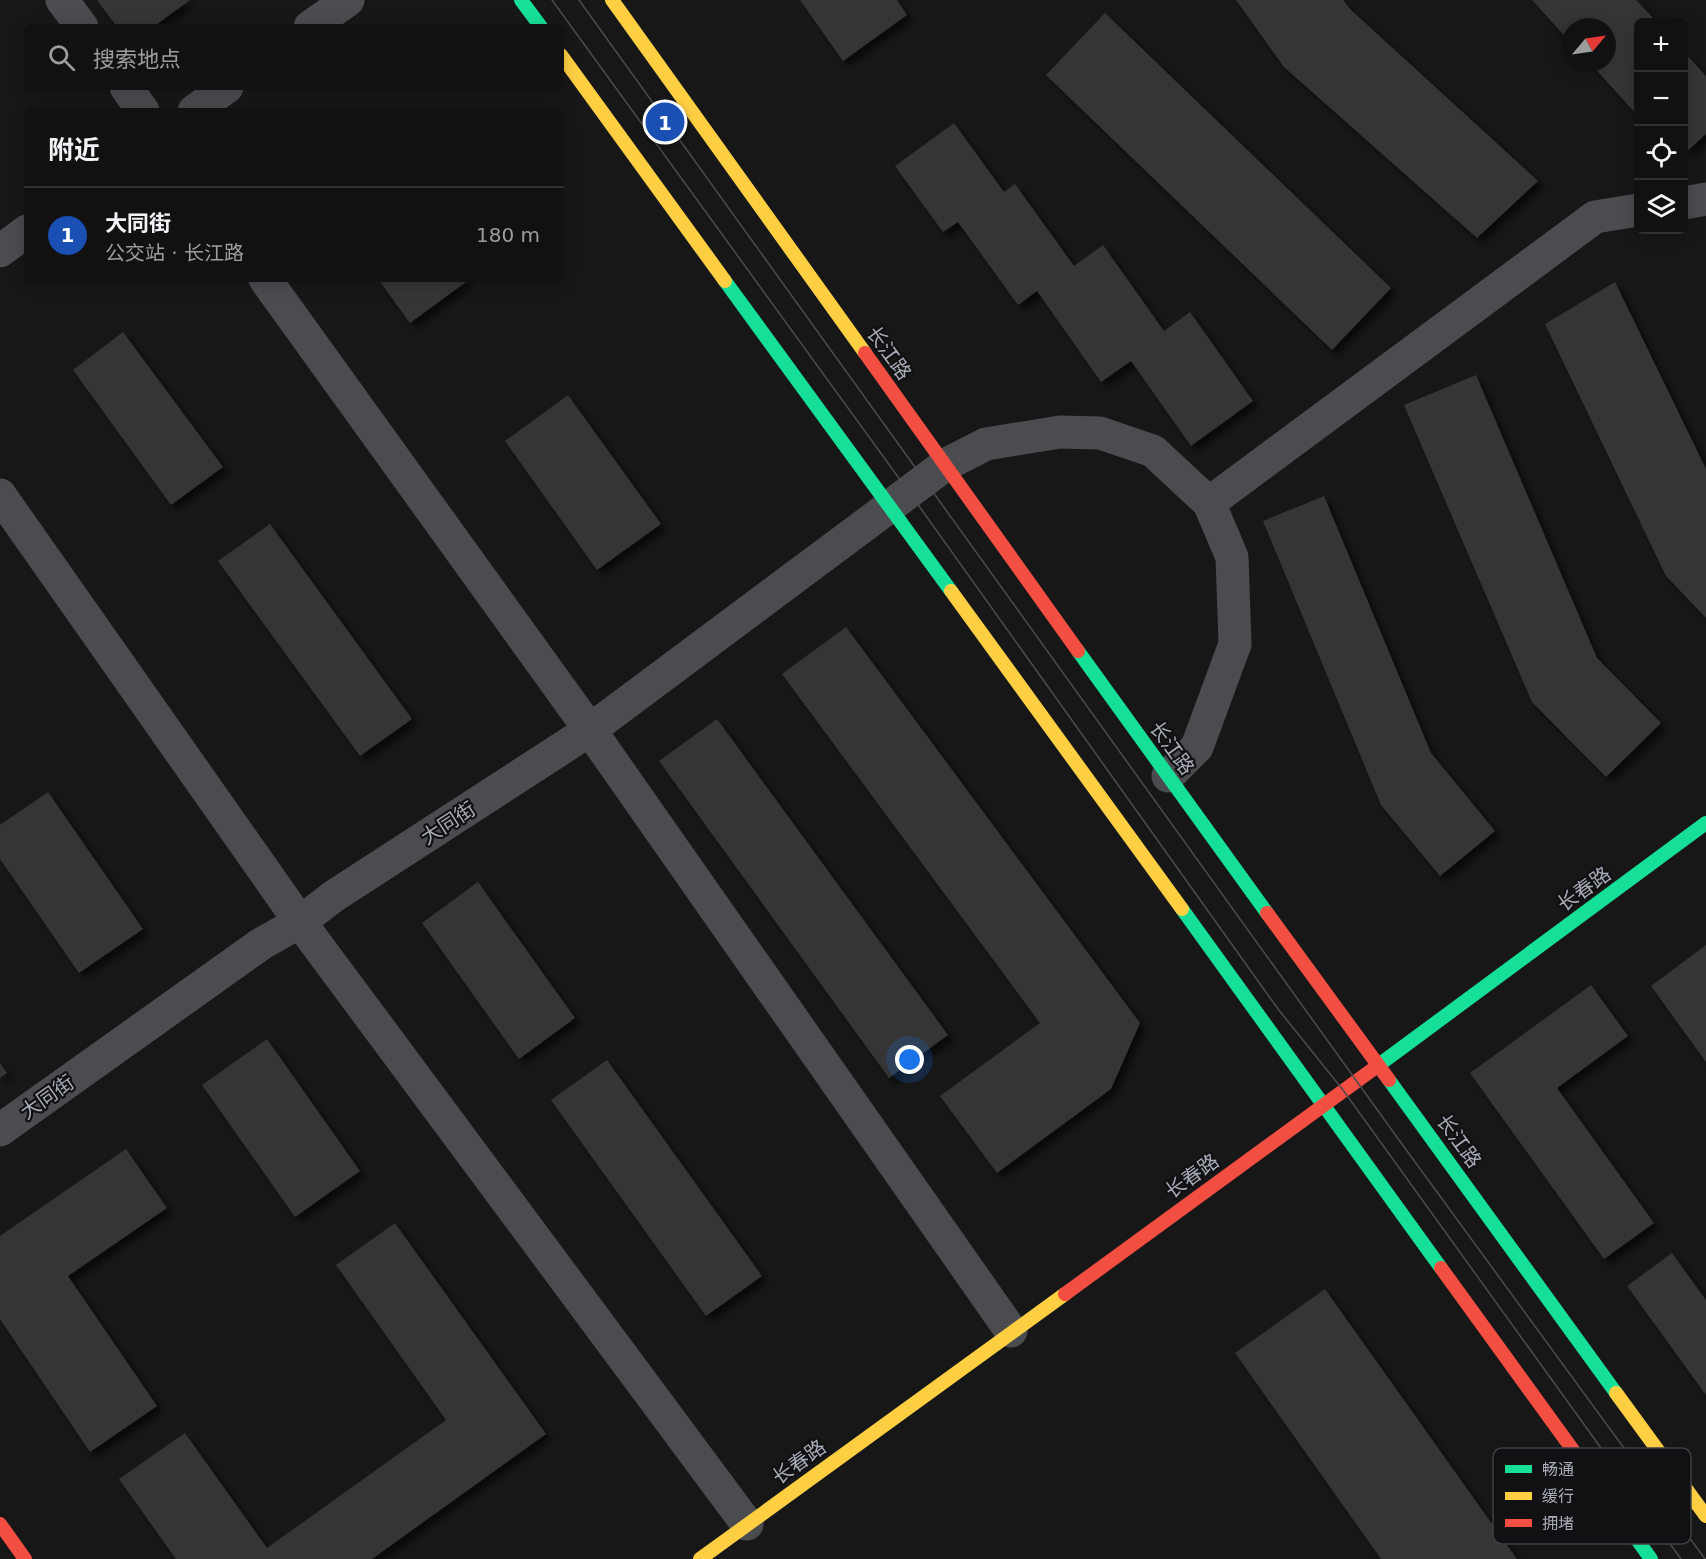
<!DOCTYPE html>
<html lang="zh">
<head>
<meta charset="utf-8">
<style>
  body { margin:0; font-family:"DejaVu Sans","Noto Sans SC",sans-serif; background:#1a1a1a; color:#f1f3f6 }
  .controls { position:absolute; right:18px; top:18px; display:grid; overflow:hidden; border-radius:9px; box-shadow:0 3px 15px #0003 }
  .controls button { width:54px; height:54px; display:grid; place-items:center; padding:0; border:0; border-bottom:2px solid #303131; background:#111; color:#f1f3f6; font:30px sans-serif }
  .compass { position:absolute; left:1562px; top:18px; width:54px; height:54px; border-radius:50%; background:#111; box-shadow:0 3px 15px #0003; rotate:61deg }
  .you { position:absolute; left:910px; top:1060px; width:21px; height:21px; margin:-15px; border:4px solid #fff; border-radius:50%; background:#1a73e8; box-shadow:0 0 0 9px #1a73e833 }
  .badge { display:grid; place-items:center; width:39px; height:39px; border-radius:50%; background:#8c9099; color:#fff; font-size:20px; font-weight:700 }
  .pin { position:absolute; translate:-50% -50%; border:3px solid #fff; box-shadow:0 2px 6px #0006 }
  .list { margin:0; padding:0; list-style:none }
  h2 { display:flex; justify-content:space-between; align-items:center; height:78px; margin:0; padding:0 24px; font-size:26px }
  h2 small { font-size:20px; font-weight:400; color:#9c9d9f }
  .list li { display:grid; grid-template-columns:39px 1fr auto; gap:18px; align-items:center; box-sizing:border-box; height:96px; padding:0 24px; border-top:2px solid #303131 }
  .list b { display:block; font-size:22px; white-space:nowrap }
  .list p { margin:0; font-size:20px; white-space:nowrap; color:#9c9d9f }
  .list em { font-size:20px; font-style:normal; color:#9c9d9f }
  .icon { flex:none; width:33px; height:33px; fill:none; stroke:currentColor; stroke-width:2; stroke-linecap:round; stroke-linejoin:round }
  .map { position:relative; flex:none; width:1706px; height:1559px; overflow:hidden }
  .search { position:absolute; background:#111; box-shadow:0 3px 15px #0003; left:24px; top:24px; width:540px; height:66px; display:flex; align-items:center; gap:15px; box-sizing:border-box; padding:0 21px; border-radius:9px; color:#9c9d9f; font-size:22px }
  .panel { position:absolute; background:#111; box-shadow:0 3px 15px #0003; left:24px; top:108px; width:540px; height:174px; border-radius:9px }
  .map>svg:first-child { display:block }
  .building { fill:#353536; filter:url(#shadow) }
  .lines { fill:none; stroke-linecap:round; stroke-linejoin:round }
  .street { stroke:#4b4c50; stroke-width:33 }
  .fast { stroke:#16e098; stroke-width:14 }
  .slow { stroke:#ffcf43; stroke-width:14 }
  .jam { stroke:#f24e42; stroke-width:14 }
  .tram { stroke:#4b4c4f; stroke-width:1.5 }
  .labels { text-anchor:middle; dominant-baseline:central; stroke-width:4.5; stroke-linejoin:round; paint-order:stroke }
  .street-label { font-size:20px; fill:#a8adb8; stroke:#111113 }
  .key { fill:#111113; stroke:#3e4045; stroke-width:1.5 }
  .key-label { font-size:16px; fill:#a8adb8 }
</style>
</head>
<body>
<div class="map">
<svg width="1706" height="1559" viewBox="0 0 1706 1559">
  <defs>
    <filter id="shadow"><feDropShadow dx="5.5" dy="5.5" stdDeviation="3" flood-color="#0009"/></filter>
  </defs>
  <rect width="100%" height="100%" fill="#171717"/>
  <g class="building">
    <path d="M97,0h93l-37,27h-36z"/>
    <path d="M800,0h97l10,15 -64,46z"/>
    <path d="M1236,0h107l7,9 188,172 -61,57 -193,-171z"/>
    <path d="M1532,0h104l21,22h-19v94l-48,-53h17v-36h-36v16z"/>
    <path d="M1105,13l286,275 -59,62 -286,-275z"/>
    <path d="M1684,52l22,24v58l-22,20z"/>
    <path d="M954,123l50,69 11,-8 59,82 29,-21 61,86 26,-19 63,89 -62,45 -60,-85 -30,21 -64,-91 -19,14 -60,-83 -15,10 -48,-66z"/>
    <path d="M378,279h92l-60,44z"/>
    <path d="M1615,282l91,187v149l-40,-42 -121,-252z"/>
    <path d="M123,332l100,135 -52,38 -98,-135z"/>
    <path d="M1476,375l121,283 64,65 -55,54 -74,-75 -128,-297z"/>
    <path d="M568,395l93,129 -64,46 -92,-129z"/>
    <path d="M1324,496l107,257 64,78 -55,45 -59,-71 -118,-284z"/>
    <path d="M270,524l142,195 -52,37 -142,-195z"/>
    <path d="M846,627l294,396 -29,66 -114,84 -57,-77 100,-73 -258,-349z"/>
    <path d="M717,719l231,316 -59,43 -230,-317z"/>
    <path d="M48,792l95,137 -64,44 -79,-114v-34z"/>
    <path d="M478,882l97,136 -56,41 -97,-136z"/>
    <path d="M1706,945v117l-55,-76z"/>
    <path d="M1591,985l37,51 -71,52 97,135 -50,36 -134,-186z"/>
    <path d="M267,1039l93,132 -65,46 -93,-132z"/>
    <path d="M607,1060l155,216 -56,40 -155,-216z"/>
    <path d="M0,1063l7,10 -7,5z"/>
    <path d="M126,1149l41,59 -99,68 89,130 -67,46 -90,-133v-83z"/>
    <path d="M395,1223l151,211 -174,125h-196l-57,-80 66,-46 82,115 179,-128 -110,-155z"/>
    <path d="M1672,1253l34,47v95l-79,-109z"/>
    <path d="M1325,1289l192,270h-136l-146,-206z"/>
  </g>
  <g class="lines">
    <g class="street">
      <path d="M62,0l20,27"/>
      <path d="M310,27l38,-27"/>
      <path d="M126,87l17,24"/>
      <path d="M194,111l33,-24"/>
      <path d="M1684,203l22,-4"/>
      <path d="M0,251l27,-20"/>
      <path d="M265,279l325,451 421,601"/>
      <path d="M0,495l300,427 447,602"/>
      <path d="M1209,503l386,-286 43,-7"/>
      <path d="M0,1130l261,-186 39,-22 34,-26 256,-166 319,-238 36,-27 41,-21 74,-12 40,1 53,18 56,52 23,54 3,87 -38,103 -29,29"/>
    </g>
    <g class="fast">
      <path d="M521,0l20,27"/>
      <path d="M725,281l226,310"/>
      <path d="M1078,651l189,262"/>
      <path d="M1182,909l259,359"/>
      <path d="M1376,1067l330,-244"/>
      <path d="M1389,1080l227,313"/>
      <path d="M1578,1457l73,102"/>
    </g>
    <g class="slow">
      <path d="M612,0l253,353"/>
      <path d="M561,55l164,226"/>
      <path d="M951,591l231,318"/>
      <path d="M1616,1393l90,123"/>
      <path d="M700,1559l365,-265"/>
    </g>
    <g class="jam">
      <path d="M865,353l213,298"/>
      <path d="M1267,913l122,167"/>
      <path d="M1441,1268l137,189"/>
      <path d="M1065,1294l311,-227"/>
      <path d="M0,1524l25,35"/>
    </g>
    <g class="tram">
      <path d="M552,0l357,492 369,517 65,81 338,469"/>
      <path d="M579,0l820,1140 306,419"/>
    </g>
  </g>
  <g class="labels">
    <g class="street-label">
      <text transform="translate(889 353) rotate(54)">长江路</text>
      <text transform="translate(1172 748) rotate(54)">长江路</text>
      <text transform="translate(448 823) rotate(-33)">大同街</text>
      <text transform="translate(1584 889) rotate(-36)">长春路</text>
      <text transform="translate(47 1097) rotate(-35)">大同街</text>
      <text transform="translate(1459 1141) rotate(54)">长江路</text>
      <text transform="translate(1192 1176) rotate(-36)">长春路</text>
      <text transform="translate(799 1462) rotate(-36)">长春路</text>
    </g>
  </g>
  <rect x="1493" y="1448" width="198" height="96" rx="9" class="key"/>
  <rect x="1505" y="1465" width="27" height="8" fill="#16e098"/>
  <rect x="1505" y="1492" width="27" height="8" fill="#ffcf43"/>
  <rect x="1505" y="1519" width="27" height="8" fill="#f24e42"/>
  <g class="key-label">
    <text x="1542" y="1475">畅通</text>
    <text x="1542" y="1502">缓行</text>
    <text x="1542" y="1529">拥堵</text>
  </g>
</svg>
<div class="controls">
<button>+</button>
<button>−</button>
<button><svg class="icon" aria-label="locate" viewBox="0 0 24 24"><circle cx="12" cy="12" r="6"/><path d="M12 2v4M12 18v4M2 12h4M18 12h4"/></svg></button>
<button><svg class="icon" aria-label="layers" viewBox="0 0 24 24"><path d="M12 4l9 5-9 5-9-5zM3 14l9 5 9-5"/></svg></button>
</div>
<svg class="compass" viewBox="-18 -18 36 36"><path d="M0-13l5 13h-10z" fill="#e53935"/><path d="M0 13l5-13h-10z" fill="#9c9d9f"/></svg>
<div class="you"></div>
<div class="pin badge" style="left:665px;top:122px;background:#1a4fb4">1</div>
<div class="search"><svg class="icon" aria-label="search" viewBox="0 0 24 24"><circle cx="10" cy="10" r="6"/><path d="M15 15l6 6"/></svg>搜索地点</div>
<section class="panel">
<h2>附近<small></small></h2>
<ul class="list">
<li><span class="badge" style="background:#1a4fb4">1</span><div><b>大同街</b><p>公交站 · 长江路</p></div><em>180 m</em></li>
</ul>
</section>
</div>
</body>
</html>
